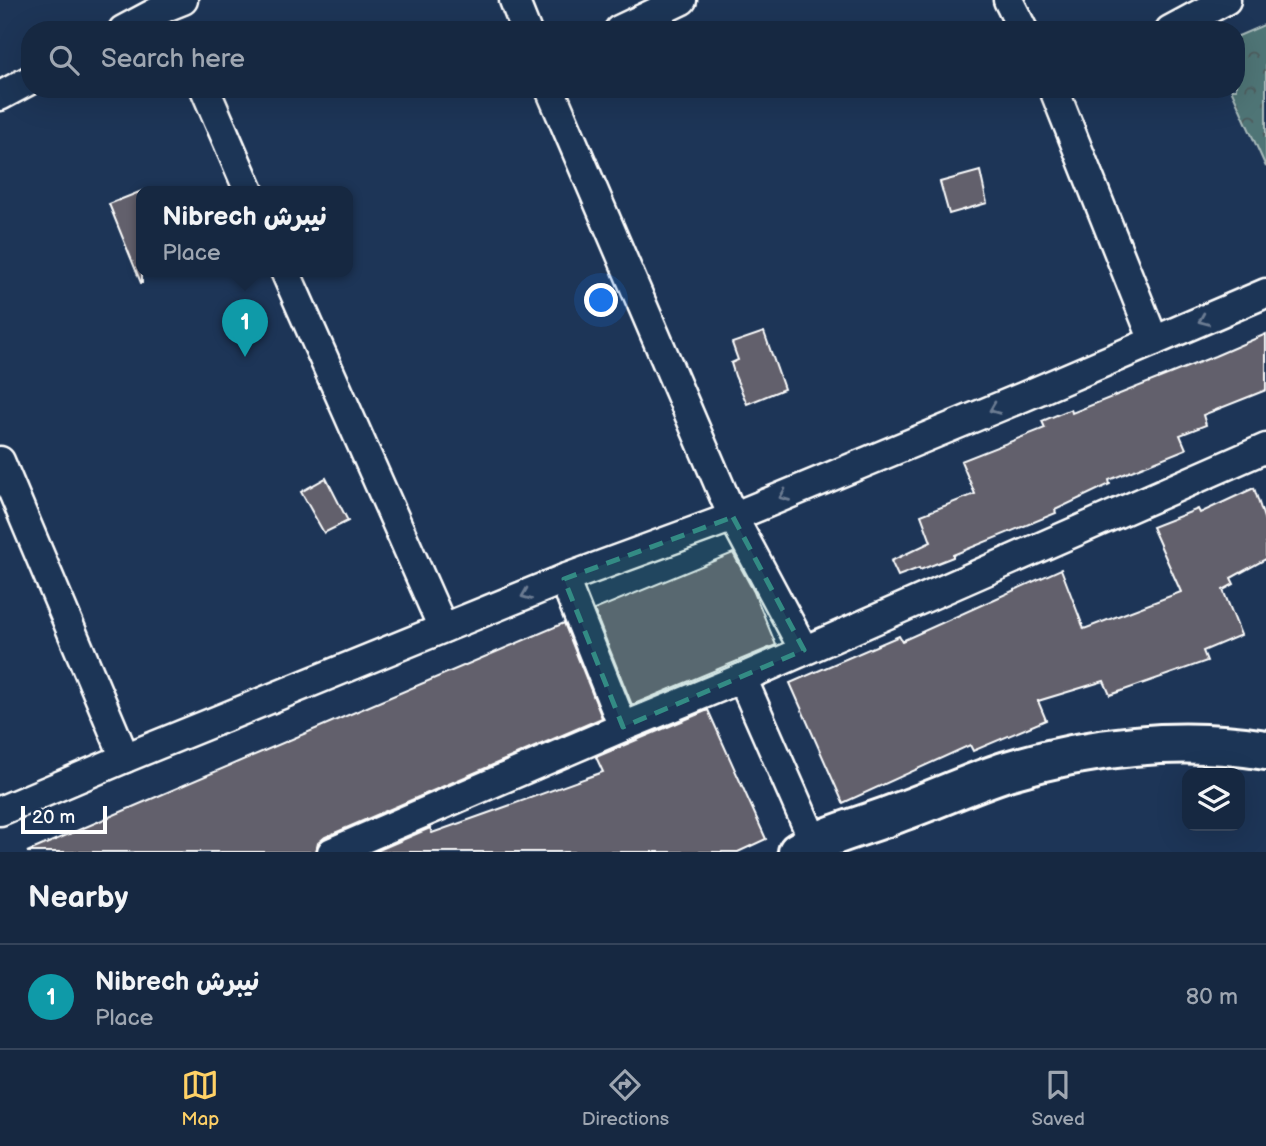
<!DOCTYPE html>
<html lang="en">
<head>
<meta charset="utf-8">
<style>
  body { margin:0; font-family:"Balsamiq Sans","Playpen Sans Arabic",sans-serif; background:#23344c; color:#f1f3f6 }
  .controls { position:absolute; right:21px; bottom:21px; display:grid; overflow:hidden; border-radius:14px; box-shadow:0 7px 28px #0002 }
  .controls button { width:63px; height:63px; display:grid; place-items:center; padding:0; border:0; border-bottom:2px solid #35445a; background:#162841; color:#f1f3f6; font:35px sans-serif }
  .scale { position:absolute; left:21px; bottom:18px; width:86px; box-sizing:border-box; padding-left:7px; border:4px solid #fff; border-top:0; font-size:19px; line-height:24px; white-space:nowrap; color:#fff; -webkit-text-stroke:5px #1d3557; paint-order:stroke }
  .you { position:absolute; left:602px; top:301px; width:24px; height:24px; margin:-18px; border:5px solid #fff; border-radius:50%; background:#1a73e8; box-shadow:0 0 0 10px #1a73e833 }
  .badge { display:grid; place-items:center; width:46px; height:46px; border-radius:50%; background:#ffd166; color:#fff; font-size:23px; font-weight:700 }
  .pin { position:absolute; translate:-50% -58px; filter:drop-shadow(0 2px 4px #0008) }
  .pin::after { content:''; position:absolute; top:37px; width:24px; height:21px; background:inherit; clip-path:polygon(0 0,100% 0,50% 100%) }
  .popup { position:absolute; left:136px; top:186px; width:217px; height:91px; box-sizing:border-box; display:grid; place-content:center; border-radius:14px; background:#162841; filter:drop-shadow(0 2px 5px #0005); font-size:23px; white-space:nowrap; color:#9ea6b1 }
  .popup b { font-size:26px; color:#f1f3f6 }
  .popup::after { content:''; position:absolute; left:50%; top:100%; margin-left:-14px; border:14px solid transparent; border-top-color:#162841 }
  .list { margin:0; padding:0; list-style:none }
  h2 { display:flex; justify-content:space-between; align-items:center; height:91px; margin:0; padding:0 28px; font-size:30px }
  h2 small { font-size:23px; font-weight:400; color:#9ea6b1 }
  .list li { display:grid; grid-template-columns:46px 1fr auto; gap:21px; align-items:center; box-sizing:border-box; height:105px; padding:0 28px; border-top:2px solid #35445a }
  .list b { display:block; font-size:26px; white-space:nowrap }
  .list p { margin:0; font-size:23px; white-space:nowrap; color:#9ea6b1 }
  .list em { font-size:23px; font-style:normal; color:#9ea6b1 }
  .icon { flex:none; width:38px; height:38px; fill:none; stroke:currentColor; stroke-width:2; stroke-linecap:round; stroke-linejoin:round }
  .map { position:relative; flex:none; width:1266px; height:852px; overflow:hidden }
  .search { position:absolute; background:#162841; box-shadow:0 7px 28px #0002; left:21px; right:21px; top:21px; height:77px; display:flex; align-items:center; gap:18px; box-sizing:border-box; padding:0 24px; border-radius:28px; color:#9ea6b1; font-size:26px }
  .sheet { height:196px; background:#162841 }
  nav { display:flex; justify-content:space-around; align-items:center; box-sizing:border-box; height:98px; border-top:2px solid #35445a; background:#162841; font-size:19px; color:#9ea6b1 }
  nav a { display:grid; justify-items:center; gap:4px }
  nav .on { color:#ffd166 }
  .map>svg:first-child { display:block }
  .park { fill:url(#park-crowns); stroke:#a8baba; stroke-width:2 }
  .building { fill:#62616c; stroke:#fff; stroke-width:2 }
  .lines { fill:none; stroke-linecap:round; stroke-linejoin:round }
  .street-casing { stroke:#fff; stroke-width:33 }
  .secondary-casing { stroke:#fff; stroke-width:44 }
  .street { stroke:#1d3557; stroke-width:28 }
  .secondary { stroke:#1d3557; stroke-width:38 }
  .oneway { stroke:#6c7c92 }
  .marked { fill:#338b84; fill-opacity:0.2; stroke:#338b84; stroke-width:5; stroke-dasharray:14 9; stroke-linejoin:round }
</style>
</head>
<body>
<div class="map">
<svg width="1266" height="852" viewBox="0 0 1266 852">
  <defs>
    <pattern id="park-crowns" width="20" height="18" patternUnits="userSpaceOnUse" patternTransform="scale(1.75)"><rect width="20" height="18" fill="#507476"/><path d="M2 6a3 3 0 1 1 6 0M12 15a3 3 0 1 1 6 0" fill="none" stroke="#4e5c5d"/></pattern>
  </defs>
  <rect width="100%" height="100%" fill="#1d3557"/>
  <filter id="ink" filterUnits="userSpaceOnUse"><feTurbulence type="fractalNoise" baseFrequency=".0143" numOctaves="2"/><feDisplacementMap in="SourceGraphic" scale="14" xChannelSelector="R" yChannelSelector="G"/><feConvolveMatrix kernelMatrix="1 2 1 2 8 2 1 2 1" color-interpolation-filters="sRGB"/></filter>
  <g filter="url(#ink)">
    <path class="park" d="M1266,24v143l-35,-78h5v-52z"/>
    <g class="building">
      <path d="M980,171l7,32 -38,11 -9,-32z"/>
      <path d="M142,191v92h-1l-32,-79z"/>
      <path d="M764,332l20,57 -37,15 -12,-28 -4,-13 7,-3 -6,-17z"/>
      <path d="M1266,334v56l-63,25 3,10 -26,10 6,14 -77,31 1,4 -55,26 1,3 -103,42v2l-33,13 -1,-2 -21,8 -7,-15 40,-19 -10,-27 54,-21 -14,-33 84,-33 -3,-7 29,-12 1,4 143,-57z"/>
      <path d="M326,478l22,43 -24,12 -23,-41z"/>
      <path d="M1254,488l12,36v35l-35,19 3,6 -11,6 18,45 -38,16 4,10 -97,34 -6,-14 -66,20 8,19 -73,31 -3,-6 -127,58 -53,-120 109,-47 3,5 159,-72 23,60 97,-37 -29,-65 46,-18 2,4z"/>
      <path d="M733,553l21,39 22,53 -144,60 -38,-95z"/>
      <path d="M564,623l38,95 -277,119 -7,6 -2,9h-289z"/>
      <path d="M708,710l58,129 -28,13h-364l56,-24 2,5 171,-61 -7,-15z"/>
    </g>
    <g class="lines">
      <defs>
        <g id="street">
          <path d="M514,0l12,30"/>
          <path d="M1008,0l15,30"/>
          <path d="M123,30l45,-24 15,-6"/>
          <path d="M619,30l63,-30"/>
          <path d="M1170,30l56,-30"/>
          <path d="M205,89l44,102"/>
          <path d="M550,89l183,428 71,133"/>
          <path d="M1060,89l-5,3 99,249"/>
          <path d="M0,96l30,-16"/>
          <path d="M285,271l158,357"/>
          <path d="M0,461l125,297"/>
          <path d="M564,579l59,148"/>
          <path d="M742,678l72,164 -1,10"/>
          <path d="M0,811l125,-53 439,-179 169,-62 290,-120 243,-104"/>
          <path d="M332,852l291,-125 119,-49 524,-230"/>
        </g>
        <path id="secondary" d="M798,852c30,-18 66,-26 99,-39 37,-13 73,-30 110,-42 83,-25 173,-35 259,-21"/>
      </defs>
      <use href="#street" class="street-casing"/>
      <use href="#secondary" class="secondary-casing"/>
      <use href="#street" class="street"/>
      <use href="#secondary" class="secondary"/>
    </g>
    <defs><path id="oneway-chevron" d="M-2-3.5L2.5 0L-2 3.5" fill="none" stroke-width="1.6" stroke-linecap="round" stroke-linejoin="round" transform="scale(1.75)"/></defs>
    <g class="oneway">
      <use href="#oneway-chevron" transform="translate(1203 320) rotate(157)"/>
      <use href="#oneway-chevron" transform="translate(994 409) rotate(158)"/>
      <use href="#oneway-chevron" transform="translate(784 496) rotate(158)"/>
      <use href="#oneway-chevron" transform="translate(526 595) rotate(158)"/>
    </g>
  </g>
  <path class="marked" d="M733,517l71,133 -181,77 -59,-148z"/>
</svg>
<div class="controls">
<button><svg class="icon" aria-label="layers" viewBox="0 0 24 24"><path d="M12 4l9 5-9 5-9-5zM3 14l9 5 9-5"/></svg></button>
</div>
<div class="scale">20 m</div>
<div class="you"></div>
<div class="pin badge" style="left:245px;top:357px;background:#0f9aa8">1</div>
<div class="popup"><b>Nibrech نيبرش</b>Place</div>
<div class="search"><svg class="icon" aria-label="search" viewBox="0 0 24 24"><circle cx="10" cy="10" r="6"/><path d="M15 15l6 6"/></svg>Search here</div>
</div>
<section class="sheet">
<h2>Nearby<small></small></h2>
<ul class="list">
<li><span class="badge" style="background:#0f9aa8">1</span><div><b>Nibrech نيبرش</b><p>Place</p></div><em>80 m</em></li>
</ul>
</section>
<nav>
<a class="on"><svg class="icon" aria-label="map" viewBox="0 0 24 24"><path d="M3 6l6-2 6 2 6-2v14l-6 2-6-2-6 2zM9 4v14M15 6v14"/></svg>Map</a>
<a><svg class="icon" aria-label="directions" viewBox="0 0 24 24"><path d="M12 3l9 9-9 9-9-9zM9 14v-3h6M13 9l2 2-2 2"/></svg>Directions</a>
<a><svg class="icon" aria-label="saved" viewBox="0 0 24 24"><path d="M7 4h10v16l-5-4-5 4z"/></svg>Saved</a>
</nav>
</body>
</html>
